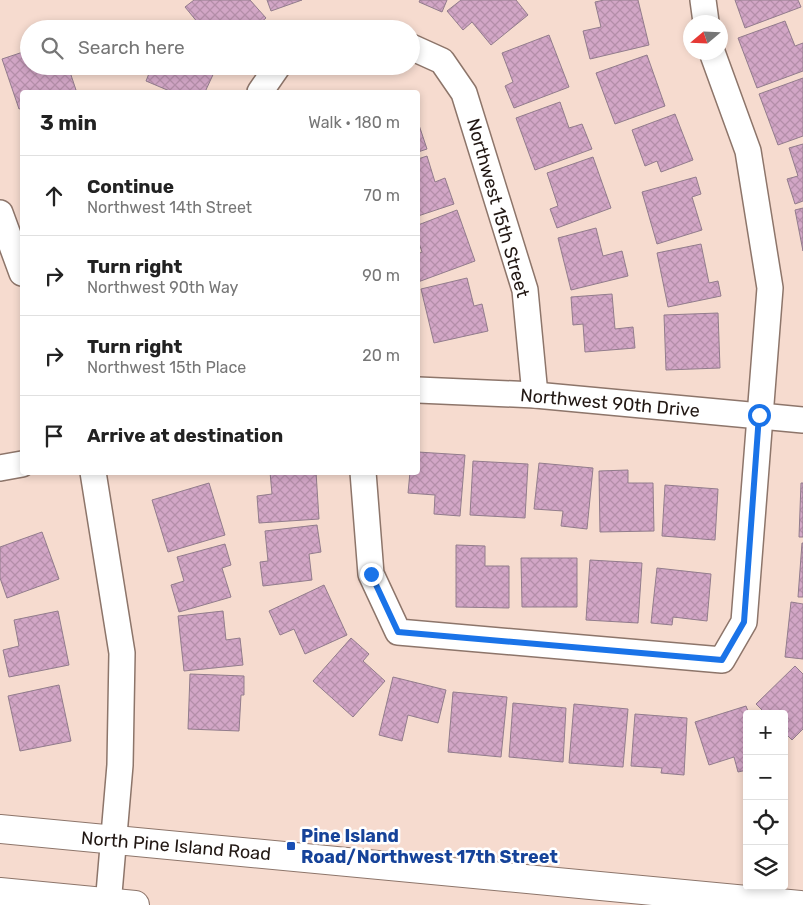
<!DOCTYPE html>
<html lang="en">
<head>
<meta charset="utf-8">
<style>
  body { margin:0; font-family:Rubik,sans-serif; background:#f6f6f6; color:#222 }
  .controls { position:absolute; right:15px; bottom:15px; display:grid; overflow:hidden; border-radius:5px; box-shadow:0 2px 8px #0003 }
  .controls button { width:45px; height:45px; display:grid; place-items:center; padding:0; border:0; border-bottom:1px solid #e0e0e0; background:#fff; color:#222; font:25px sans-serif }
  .compass { position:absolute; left:683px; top:15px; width:45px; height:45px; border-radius:50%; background:#fff; box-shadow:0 2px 8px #0003; rotate:251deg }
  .stop { position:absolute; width:15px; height:15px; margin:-11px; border:4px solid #1a73e8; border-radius:50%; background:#fff }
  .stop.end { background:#1a73e8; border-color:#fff; box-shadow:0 1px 5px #0008 }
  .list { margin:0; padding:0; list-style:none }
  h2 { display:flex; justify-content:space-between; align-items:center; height:65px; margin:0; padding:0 20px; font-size:21px }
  h2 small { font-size:16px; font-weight:400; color:#767676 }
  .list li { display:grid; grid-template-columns:32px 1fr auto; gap:15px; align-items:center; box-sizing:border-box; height:80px; padding:0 20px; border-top:1px solid #e0e0e0 }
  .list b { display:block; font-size:19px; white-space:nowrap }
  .list p { margin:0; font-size:16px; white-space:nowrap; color:#767676 }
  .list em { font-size:16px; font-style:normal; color:#767676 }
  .icon { flex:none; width:28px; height:28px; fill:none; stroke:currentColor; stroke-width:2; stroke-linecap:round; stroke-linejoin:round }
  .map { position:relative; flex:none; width:803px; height:905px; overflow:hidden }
  .search { position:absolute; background:#fff; box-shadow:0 2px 8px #0003; left:20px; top:20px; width:400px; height:55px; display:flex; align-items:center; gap:12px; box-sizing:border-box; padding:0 18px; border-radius:28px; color:#767676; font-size:19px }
  .panel { position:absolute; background:#fff; box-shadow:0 2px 8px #0003; left:20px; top:90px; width:400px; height:385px; border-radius:5px }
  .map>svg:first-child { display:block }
  .building { fill:url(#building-cross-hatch); stroke:#927c8c }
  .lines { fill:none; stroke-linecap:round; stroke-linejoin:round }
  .street-casing { stroke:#8d756a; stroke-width:28 }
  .secondary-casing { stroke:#8d756a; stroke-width:30 }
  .street { stroke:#fff; stroke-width:25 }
  .secondary { stroke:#fff; stroke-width:28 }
  .route { stroke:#1a73e8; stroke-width:6 }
  .transit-dot { fill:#1a4fb4; stroke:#fff; stroke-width:2 }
  .labels { text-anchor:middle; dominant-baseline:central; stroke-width:5; stroke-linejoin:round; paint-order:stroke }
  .street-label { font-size:18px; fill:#211713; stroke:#fff }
  .transit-label { font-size:18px; font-weight:bold; fill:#164399; stroke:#fff; text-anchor:start }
</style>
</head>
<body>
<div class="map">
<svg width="803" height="905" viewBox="0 0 803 905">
  <defs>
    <pattern id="building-cross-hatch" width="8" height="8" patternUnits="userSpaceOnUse" patternTransform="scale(1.25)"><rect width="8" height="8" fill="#d2a6c6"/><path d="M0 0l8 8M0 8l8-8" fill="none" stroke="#b48ea9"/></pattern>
  </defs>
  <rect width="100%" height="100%" fill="#f6dbcf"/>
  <g class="building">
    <path d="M194,0h56l16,18 -13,11h-50l-18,-22z"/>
    <path d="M267,0h35l-31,11z"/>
    <path d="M420,0h27l-5,12 -23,-10z"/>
    <path d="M461,0h55l12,15 -37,30 -19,-23 -9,8 -16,-19z"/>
    <path d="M604,0h34l11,45 -59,14 -7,-28 18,-4 -6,-25z"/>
    <path d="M735,0h63l3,7 -56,21z"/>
    <path d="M785,21l10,25 8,-3v28l-46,17 -19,-50z"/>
    <path d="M549,35l20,52 -55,21 -9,-22 8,-4 -11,-29z"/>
    <path d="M29,50v16h24l1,4 14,-4 8,24 -6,2h-48v16l-3,1 -17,-50z"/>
    <path d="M647,55l18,51 -50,18 -19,-51z"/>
    <path d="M152,66h65l-12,26h-33l-26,-11z"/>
    <path d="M803,78v58l-25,9 -19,-51z"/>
    <path d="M560,102l9,26 13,-4 10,25 -57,21 -19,-52z"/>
    <path d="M675,114l18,46 -32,12 -4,-11 -12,5 -13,-36z"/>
    <path d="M418,122l9,27 -9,3z"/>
    <path d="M803,144v57l-8,3 -8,-25 11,-3 -9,-28z"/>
    <path d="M427,156l8,26 10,-4 9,26 -36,12v-57z"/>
    <path d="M593,157l18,51 -54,20 -7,-19 8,-3 -11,-33z"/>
    <path d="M696,177l5,17 -9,3 10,33 -45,14 -15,-52z"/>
    <path d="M803,208v43l-8,-41z"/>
    <path d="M457,210l18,51 -57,21v-28l4,-2 -4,-12v-15z"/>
    <path d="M596,228l7,28 19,-5 6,25 -57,14 -13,-52z"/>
    <path d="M701,244l8,39 9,-2 3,15 -53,11 -11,-54z"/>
    <path d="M467,278l7,28 8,-2 6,27 -54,12 -13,-54z"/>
    <path d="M612,294l3,35 18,-2 2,21 -50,4 -2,-28 -10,1 -2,-28z"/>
    <path d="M718,313l2,55 -54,2 -2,-55z"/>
    <path d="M418,452l47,3 -5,61 -26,-2 1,-19 -27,-2 2,-21h8z"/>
    <path d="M473,461l55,3 -3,54 -55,-3z"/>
    <path d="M539,463l54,5 -6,61 -26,-3 2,-15 -29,-2z"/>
    <path d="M628,470v13h25l1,48 -54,1 -1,-61z"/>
    <path d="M270,472h46l3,47 -60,4 -2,-27 15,-2z"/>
    <path d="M209,483l16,52 -57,17 -16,-52z"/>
    <path d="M801,483h2v54h-4z"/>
    <path d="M665,485l53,4 -3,51 -53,-4z"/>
    <path d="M317,525l4,27 -12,2 3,26 -49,6 -3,-24 8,-1 -3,-30z"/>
    <path d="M42,532l17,47 -52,19 -7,-20v-31z"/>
    <path d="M802,543h1v54h-5z"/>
    <path d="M225,544l6,21 -9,3 9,29 -52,15 -8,-27 13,-4 -7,-24z"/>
    <path d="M456,545l29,1v20h24v42l-53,-1z"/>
    <path d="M521,558h56v49h-55z"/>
    <path d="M590,560l52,3 -4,60 -52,-3z"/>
    <path d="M657,568l54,6 -4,47 -34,-4 -1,8 -21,-2z"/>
    <path d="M324,585l23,50 -42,19 -11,-25 -14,6 -11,-24z"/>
    <path d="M791,602l12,2v55l-18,-2z"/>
    <path d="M58,611l11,54 -60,12 -6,-27 16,-4 -5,-26z"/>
    <path d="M223,611l3,29 14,-2 3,27 -59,6 -6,-55z"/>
    <path d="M351,638l18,16 -6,7 22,20 -32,36 -40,-36z"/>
    <path d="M795,666l8,8v55l-11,11 -8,-8v-18h-18l-10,-10z"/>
    <path d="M190,674l54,2v19h-3l-2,36 -51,-2z"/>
    <path d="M393,677l53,13 -8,33 -30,-8 -6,26 -23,-6z"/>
    <path d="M59,685l12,56 -51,10 -12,-55z"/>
    <path d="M453,692l54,5 -6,60 -53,-5z"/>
    <path d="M513,703l53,5 -3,54 -54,-5z"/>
    <path d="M574,704l54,5 -5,58 -54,-4z"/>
    <path d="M746,706l3,8h-2v56l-9,2 -4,-15 -25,8 -14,-43z"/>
    <path d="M635,714l52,4 -3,57 -23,-2 1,-5 -31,-2z"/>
  </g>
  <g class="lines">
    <defs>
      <g id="street">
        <path d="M703,0l3,22"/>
        <path d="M411,47l31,14 22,32 61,197 10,105"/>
        <path d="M260,92l18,-26"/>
        <path d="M0,213l22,60"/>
        <path d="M418,390l117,5 268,25"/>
        <path d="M0,468l22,-4"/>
        <path d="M93,472l29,181 -2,112 -12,140"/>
        <path d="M363,472l8,102 27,58 324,28 22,-38 26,-334 -22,-137 -36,-99"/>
      </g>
      <g id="secondary">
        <path d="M0,829l800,76"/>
        <path d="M0,892l135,13"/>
      </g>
    </defs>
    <use href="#street" class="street-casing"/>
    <use href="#secondary" class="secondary-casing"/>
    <use href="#street" class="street"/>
    <use href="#secondary" class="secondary"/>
  </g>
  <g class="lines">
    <path class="route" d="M371,574l27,58 324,28 22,-38 15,-207"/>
  </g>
  <rect class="transit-dot" x="286" y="841" width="10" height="10" rx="2.5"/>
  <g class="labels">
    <g class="street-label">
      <text transform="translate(498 208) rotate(74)">Northwest 15th Street</text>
      <text transform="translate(610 403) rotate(5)">Northwest 90th Drive</text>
      <text transform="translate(176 846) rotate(5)">North Pine Island Road</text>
    </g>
    <g class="transit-label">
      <text x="301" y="836">Pine Island<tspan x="301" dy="21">Road/Northwest 17th Street</tspan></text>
    </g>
  </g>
</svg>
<div class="controls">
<button>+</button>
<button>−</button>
<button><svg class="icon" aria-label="locate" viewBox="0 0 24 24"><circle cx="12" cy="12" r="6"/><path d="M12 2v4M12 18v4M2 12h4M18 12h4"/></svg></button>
<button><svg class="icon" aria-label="layers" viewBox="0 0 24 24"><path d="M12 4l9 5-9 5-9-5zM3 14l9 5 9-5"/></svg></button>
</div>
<svg class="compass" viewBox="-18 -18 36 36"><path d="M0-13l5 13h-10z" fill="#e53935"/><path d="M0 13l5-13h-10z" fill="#767676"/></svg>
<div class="stop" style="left:759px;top:415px"></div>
<div class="stop end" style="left:371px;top:574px"></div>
<div class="search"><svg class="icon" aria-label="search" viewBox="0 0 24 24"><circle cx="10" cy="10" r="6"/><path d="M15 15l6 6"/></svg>Search here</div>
<section class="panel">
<h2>3 min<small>Walk · 180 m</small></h2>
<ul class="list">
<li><svg class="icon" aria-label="ahead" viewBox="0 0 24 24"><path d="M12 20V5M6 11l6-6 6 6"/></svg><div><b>Continue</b><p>Northwest 14th Street</p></div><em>70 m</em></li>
<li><svg class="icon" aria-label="right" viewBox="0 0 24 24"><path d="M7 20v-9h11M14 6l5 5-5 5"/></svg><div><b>Turn right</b><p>Northwest 90th Way</p></div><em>90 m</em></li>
<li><svg class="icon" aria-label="right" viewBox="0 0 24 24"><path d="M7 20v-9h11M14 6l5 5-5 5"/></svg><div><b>Turn right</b><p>Northwest 15th Place</p></div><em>20 m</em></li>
<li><svg class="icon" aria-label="arrive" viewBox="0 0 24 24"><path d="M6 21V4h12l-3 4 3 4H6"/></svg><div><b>Arrive at destination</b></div></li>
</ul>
</section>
</div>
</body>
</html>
